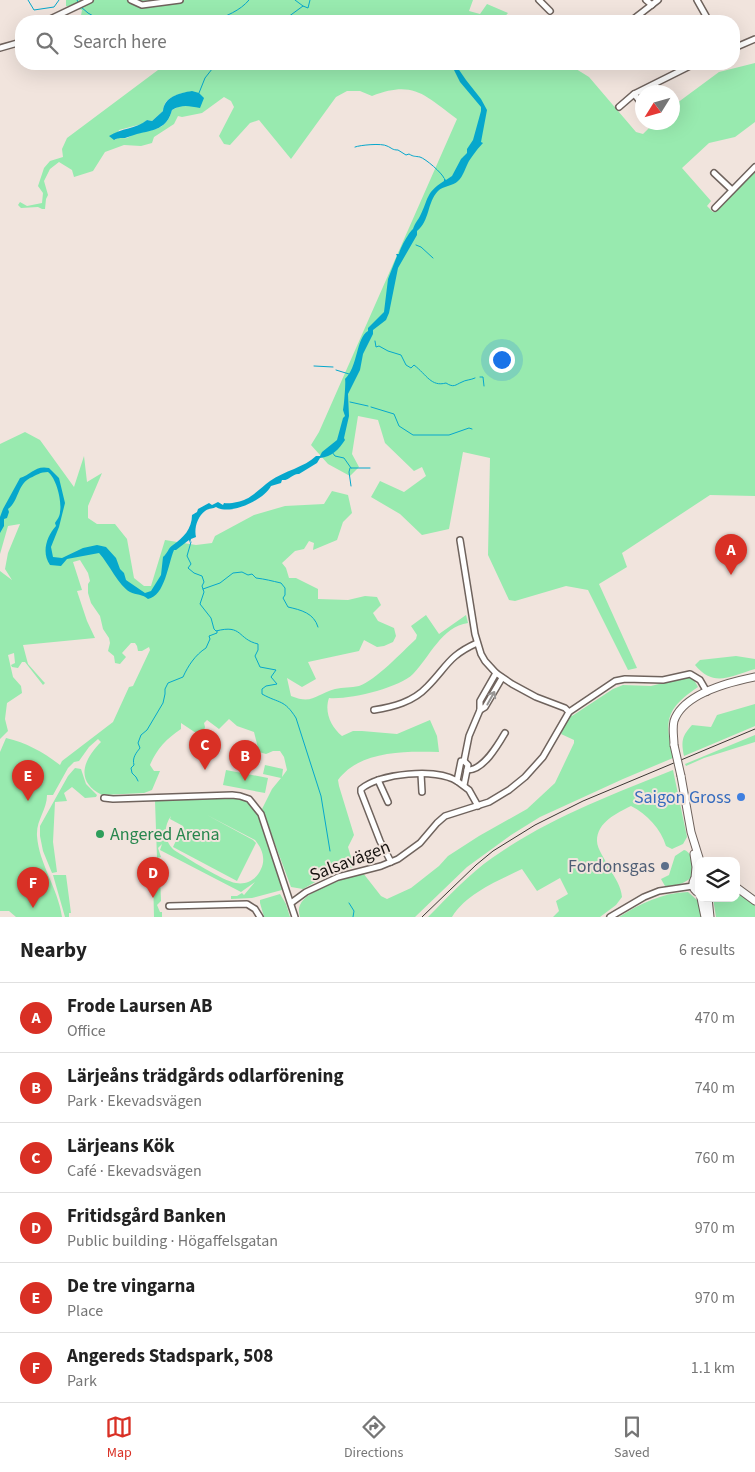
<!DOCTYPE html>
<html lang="en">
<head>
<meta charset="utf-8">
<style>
  body { margin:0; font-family:"Source Sans 3",sans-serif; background:#f6f6f6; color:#222 }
  .controls { position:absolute; right:15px; bottom:15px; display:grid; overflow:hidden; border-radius:10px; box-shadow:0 5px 20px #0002 }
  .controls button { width:45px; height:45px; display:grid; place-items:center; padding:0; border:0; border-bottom:1px solid #e0e0e0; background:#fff; color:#222; font:25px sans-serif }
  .compass { position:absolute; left:635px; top:85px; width:45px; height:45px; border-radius:50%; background:#fff; box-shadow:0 5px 20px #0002; rotate:233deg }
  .you { position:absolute; left:501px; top:359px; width:18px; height:18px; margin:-12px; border:4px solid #fff; border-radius:50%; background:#1a73e8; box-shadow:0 0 0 8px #1a73e833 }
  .badge { display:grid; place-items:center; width:32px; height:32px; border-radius:50%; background:#d93025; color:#fff; font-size:16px; font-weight:700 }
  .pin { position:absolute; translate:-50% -41px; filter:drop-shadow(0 1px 2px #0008) }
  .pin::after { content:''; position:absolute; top:26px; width:18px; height:15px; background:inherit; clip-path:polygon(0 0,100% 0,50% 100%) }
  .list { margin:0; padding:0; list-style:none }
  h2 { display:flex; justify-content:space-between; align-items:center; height:65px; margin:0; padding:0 20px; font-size:21px }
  h2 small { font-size:16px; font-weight:400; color:#767676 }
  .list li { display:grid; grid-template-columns:32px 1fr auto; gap:15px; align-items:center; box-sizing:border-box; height:70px; padding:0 20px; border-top:1px solid #e0e0e0 }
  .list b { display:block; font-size:19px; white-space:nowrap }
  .list p { margin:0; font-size:16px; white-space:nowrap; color:#767676 }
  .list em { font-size:16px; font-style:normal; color:#767676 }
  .icon { flex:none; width:28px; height:28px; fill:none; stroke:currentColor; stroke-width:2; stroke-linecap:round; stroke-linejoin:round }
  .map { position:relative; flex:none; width:755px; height:917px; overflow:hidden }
  .search { position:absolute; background:#fff; box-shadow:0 5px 20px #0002; left:15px; right:15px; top:15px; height:55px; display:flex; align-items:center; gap:12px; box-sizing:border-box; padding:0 18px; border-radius:20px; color:#767676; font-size:19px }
  .sheet { height:485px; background:#fff }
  nav { display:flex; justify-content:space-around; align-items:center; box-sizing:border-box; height:70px; border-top:1px solid #e0e0e0; background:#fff; font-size:14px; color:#767676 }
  nav a { display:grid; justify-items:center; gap:2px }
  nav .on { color:#d93025 }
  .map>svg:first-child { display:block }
  .green { fill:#98eaaf; fill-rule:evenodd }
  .water { fill:#06a7cc }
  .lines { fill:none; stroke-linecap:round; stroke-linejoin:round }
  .stream { stroke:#06a7cc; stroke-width:1 }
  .street-casing { stroke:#6f635d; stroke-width:8 }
  .secondary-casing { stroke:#6f635d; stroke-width:9 }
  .street { stroke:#fff; stroke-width:5 }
  .secondary { stroke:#fff; stroke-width:7 }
  .tram { stroke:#3b3632; stroke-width:1 }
  .secondary-bridge-casing { stroke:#6f635d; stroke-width:9; stroke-linecap:butt }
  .secondary-bridge { stroke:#fff; stroke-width:7 }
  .oneway { stroke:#979594 }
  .shop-dot { fill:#3f7fe0; stroke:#f1e4dd; stroke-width:2 }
  .leisure-dot { fill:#2e9e5b; stroke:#f1e4dd; stroke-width:2 }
  .service-dot { fill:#5c6f8a; stroke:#f1e4dd; stroke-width:2 }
  .labels { text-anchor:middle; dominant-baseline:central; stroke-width:4; stroke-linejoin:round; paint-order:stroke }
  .shop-label { font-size:18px; fill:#366cbe; stroke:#f1e4dd; text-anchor:end }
  .leisure-label { font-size:18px; fill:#27864d; stroke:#f1e4dd; text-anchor:start }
  .street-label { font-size:18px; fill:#181411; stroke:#f1e4dd }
  .service-label { font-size:18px; fill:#4e5e75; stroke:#f1e4dd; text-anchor:end }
</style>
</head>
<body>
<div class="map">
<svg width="755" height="917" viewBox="0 0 755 917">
  <rect width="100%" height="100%" fill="#f1e4dd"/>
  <g class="green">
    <path d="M66,0h407l-4,11 11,3 7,-10 21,9 -7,8h-421l2,-11 -16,-4z"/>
    <path d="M755,63v59l-20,15 -26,6 -27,25 29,33 -4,5 6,6 6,-3 36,-37v324l-45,-1 -88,58 5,14 -28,17 38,84 -9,2 -40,-80 -22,-4 -51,15 -6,-1 -21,-45 2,-97 -27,-6 -14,77 -27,6 -22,-21 -29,-17 9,-16 24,11 22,-16 -4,-9 -8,4 -29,-28 -7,-23 -20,-4 -6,38 7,13 -9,9 -22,-12 -17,-19 8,-13 138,-313c-33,-24 -43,-39 -85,-23l-12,-5h-13l-11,6 -45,62 -32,-39 -9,3 -20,22 -6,-1 -5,-8 15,-29 -3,-6 -7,-4 -22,16 -20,4 -4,-1 -4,8 -20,13 -2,6 -11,3 -17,-1 -19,7 -12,19 -19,6 -2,-7 -13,-8 -9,7 -6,12 4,14 -2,4 -1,10h-3l-4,-2 -17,1 -3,-3 2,-3 7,4 15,-3 1,-10 -5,-7 6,-18 6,-7 13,-4 -1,-8 5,-11 91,-68 -16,-6h426l21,13 47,55 7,2 11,-11 18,-1 1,-16 46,-34zM182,93l7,12h-7l-10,5c-6,22 -20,19 -38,24 -2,1 -4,3 -7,4 -5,1 -7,-2 -12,2l4,-10 23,-6 5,-4 5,1 11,-10c1,-12 9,-14 19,-18z"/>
    <path d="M25,432l15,8 34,47 10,-31 3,26 15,-9 -14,33v12l9,6h18l12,15 7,39 10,8h7l14,-46 31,5 16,-2 3,-7 39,-21 31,-9 39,-2 8,-13 16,4 4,18 -9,9 -6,18 -24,10 1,-7 -5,-2 -5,8 -9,2 -13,12 4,5 3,10h7l22,11v10l30,1 17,-4 12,1 4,8 -8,8 5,8 16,7 2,8 -3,6 -9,4 -7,1 -13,-7 -5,11 -51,11 8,17 -14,8 -15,-9 4,18c22,9 25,-2 44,-7 8,-2 16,-1 24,-3 16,-5 44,-35 57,-47l1,-4 -6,-9 15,-11 13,19 27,-19 2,8c-26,3 -39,35 -55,51 -14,14 -64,26 -84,24 -5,14 2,29 13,38l11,-5h9l35,3 33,-14 7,16 2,16c-33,-1 -79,-2 -101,28l1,6 15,49 -6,12 6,20 -23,6 -28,16 -12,-2 -29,-78 10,-20 9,-11 -18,-4 2,-9 18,4 -1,8 5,-7 -3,-13 -4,-6h-7l-7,3 -7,-2 -5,-20 -17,-6 -8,-7 -10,10 -12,-9 -3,3 1,4 -3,10 -21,-14v6c-14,9 -25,21 -31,36l4,6h6l-8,19 -8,3 -42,2c-28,-14 -18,-36 -1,-53l-3,-3 -9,8 -10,14 -5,1 -6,6 -15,27h-6c0,15 -11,25 -10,41 2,28 21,52 25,81h-46l-7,-6h-9v-159l6,-14c21,5 37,14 54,27l2,-4 51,-39 16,-35 4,-1 17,-36 -1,-3 -7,4h-4l-1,-5 -2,-3h-4l-9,10 4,4 -6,7 -5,-1 -1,-7 -6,-5 2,-8 -1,-5 -6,-9 -3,-13 -9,-13 -3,-10v-9l2,-3 -2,-8 -8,-13 -7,2 9,28 -5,1 10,30 8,17 -72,7 5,19 15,17 2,2 -2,2 -18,-23h-3l-4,6 -6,-1 -1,-2 4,-2 -1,-10 -6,2 5,22 8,9 1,7 -15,10 -2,16 3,12 -8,8v-168l12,9 -7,-11 3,-16 12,-29 -12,2 -8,28v-110z"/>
    <path d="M736,656l19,3v10c-25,7 -41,19 -60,-4l5,-5z"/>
    <path d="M687,677l7,3 4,7c-34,23 -33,34 -25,71l-50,21 -83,38 -29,18 -44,32 -52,50h-115c-1,-4 -2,-8 0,-12 7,-16 47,-27 63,-32l18,23 6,3 24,-11 28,-22 9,-10 31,-20 48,-27 28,-26 19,-40v-3l-13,-6 9,-20 2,2 41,-27 10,-4 28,1z"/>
    <path d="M755,704v22l-71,30c-3,-15 -2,-20 8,-31l19,2 6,-12z"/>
    <path d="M755,735v7l-51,16 -18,8 -1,-2z"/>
    <path d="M75,768l6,1 5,15 11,11 -1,2 -11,1 -13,-11 -8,6 3,8 -12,1 -2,40 4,30 -5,1 -9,-22 -3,-15v-10l28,-50z"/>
    <path d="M226,770l42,8 -3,15 -42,-8z"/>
    <path d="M673,770l14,67 -4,7 -11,5 -6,-3c-5,-17 -19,-32 -35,-40 -14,7 -34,16 -34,35 0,8 9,20 13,28 5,9 11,17 12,28l-6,8 -16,12h-47l6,-6 -3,-10 12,-7 -8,-16 -23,13 -15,-22c-24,12 -55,24 -70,48h-24c20,-20 41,-43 64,-59 55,-39 119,-63 181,-88z"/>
    <path d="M232,797l16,4 11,13 25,73 -2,3 -30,8 -21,1v-3h6l5,-3 2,2 11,-13 -14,10 -81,-42 2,-6 -4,4 3,9 -4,1 -2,-57zM171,816l-1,3 13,7 -10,21 64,34 19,-38 -3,-3 -46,-25 48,25c7,8 11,19 6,29 -4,10 -14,16 -25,14 -13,-2 -49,-25 -62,-33 -10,-9 -11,-23 -3,-34z"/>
    <path d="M684,850c9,2 12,20 7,27 -5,7 -18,9 -26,9l-4,-7 8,-4 6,-19z"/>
    <path d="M53,875h13l5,38h-2v4h-4z"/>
    <path d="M153,875h7l1,26 -4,4 3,7h2v5h-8z"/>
    <path d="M688,892l10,9 5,16h-84c22,-14 43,-24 69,-25z"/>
    <path d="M736,892l19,13v12h-39l-3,-19h23z"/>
    <path d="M280,894l6,10 4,13h-26l-4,-14v-3z"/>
  </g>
  <g class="water">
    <path d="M451,64h4l11,16 15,19 6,11 -6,32 2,1c-4,4 -10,12 -14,18 -3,5 -6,16 -11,20 -5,5 -15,5 -20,10 -11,11 -8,30 -21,40v4l-19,33 -9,45 -3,7 -13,10v4l-10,20 -3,16 -12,24 1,22 -5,22 1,2c-6,9 -13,17 -25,18l-3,5 -18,11c-6,-1 -10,7 -17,6l-1,3 -10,3c-7,14 -41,30 -55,21 -3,2 -8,1 -11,4 -8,6 -11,18 -9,26l-5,2 -1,4 -1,-3 -13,10h-2c-6,14 -9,46 -26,49 -5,-5 -12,-4 -18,-7 -11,-6 -21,-28 -31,-39l-32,6 -6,7 -11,-1c-9,-13 -3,-29 6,-39l-1,-3c2,-3 5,-7 5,-11 2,-10 -3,-33 -12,-40 -8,0 -11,3 -18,6 -13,7 -11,23 -22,31l1,3 -2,6 -3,1v7l-4,7v-16l3,-8 17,-31c11,-3 15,-13 29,-10l10,10 6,25 -6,24 -8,20 2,10 9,1 21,-10 14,-3 9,2 10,11 4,11 4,4 2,7 19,13 6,-2 10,-16 2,-18c5,-4 5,-9 10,-12 10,-7 19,-16 19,-30l5,-3 1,-3 11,-6 3,2 6,-3 5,3 1,-2c6,1 16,-1 22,-4 7,-3 16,-12 24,-18 14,-10 35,-14 46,-25h4l2,-4 15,-12 6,-22 2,-2 -2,-6c1,-3 3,-29 2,-31 13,-12 11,-41 23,-48v-3l16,-16 4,-33 9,-23 -1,-2h3c1,-6 10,-22 14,-25 2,-6 5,-9 7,-13 9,-17 5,-23 24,-35v-3l2,2 6,-4 9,-17 6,-6v-4l6,-9 8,-29v-4l-21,-25z"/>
    <path d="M192,91l7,2 5,5 -4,10c-11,-2 -18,-4 -28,2 -5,19 -18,20 -35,24 -4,1 -8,3 -12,4 -5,0 -7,0 -11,2l-5,-4c12,-8 27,-7 38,-16l5,1 11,-10c1,-14 16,-18 29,-20z"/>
  </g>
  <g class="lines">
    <g class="stream">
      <path d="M28,0l6,10 20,-3 5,-7"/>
      <path d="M77,0l1,2"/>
      <path d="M295,0l8,6"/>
      <path d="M81,7l7,6 14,8"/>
      <path d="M284,20l19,-14 5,2 2,-8"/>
      <path d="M213,21c13,-5 27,-10 36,-21"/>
      <path d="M199,93l6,-15 11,-14"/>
      <path d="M355,147c5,-2 27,-4 32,-1 5,2 5,4 11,4l8,5 3,-1c5,3 6,2 11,3 6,2 22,16 24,21"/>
      <path d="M416,245l5,2 12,11"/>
      <path d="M375,341l1,6 3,-1 9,5 13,4 5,10 5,3 3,-3c13,10 17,22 32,18 8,5 9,2 16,-1 3,-2 9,-2 13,-4"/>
      <path d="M314,366l19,1"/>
      <path d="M336,370l13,4"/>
      <path d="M480,377h3l1,9"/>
      <path d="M350,402l18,4"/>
      <path d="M371,407l23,7 5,12 14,9h36l20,-7 3,1"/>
      <path d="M332,452l3,4 9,2 7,10"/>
      <path d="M350,468l-1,4 2,14"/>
      <path d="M351,468h19"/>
      <path d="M191,542l-4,14 4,8 -3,4 6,5 8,3 2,6 -2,4 2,6 -4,12 11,14 3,11 2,2c27,-7 21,8 42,13v6l-3,6 5,11 16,3 -5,7 6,7 -11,2 -4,3v5c18,10 22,5 34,24l25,78 9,55"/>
      <path d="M203,589l17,-6 13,-10 9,-1 6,3 4,-1 4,4c9,1 16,3 25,5l4,5v7l-2,3 5,9c13,3 26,6 30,20"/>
      <path d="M138,781l-2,-4 -4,-4 -1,-5 3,-3c-2,-7 2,-12 6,-17l-2,-5 3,-8 6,-5 16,-27 2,-9v-5l3,-6 15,-6c5,-11 12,-22 23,-29l4,-9 -1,-3 8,-3v-2"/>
      <path d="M349,903l5,8 -1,6"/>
    </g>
    <defs>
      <g id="street">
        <path d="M131,0l11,5 38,-5"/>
        <path d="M539,0l11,11"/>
        <path d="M646,0l6,5"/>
        <path d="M697,0l9,16"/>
        <path d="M46,21l44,-21"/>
        <path d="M631,21l27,-21"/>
        <path d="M0,48l21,-6"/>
        <path d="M734,48l21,-9"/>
        <path d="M634,94l8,10"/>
        <path d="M619,107l15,-13 60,-30"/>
        <path d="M714,173l18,17"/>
        <path d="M715,208l40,-41"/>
        <path d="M460,540l15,94 6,20 4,7 11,12 16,11 24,13 29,11 4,4 46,-31 10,-2 38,1 27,-6 10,6 7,12"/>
        <path d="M496,673l-16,28v9l5,-3 17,-29"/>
        <path d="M374,710c19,-3 39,-8 53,-23 20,-20 21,-31 50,-44"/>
        <path d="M467,770c16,1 31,-25 38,-37"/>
        <path d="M421,774l1,18"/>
        <path d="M378,780l10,22"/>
        <path d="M464,785l4,-20 -4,-4"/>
        <path d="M104,798l9,1 119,-4 8,1 9,3 12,15 34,103"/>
        <path d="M478,806l-9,-16 -12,-9 4,-20h3l5,-25 11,-26"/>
        <path d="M391,862l-11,-21 -19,-49v-3c19,-16 75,-21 96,-8"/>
        <path d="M291,903l15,-11 32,-15 43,-11 17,-7 22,-16 17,-20 8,-7 44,-14 20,-12 16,-13 18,-20 26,-45"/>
        <path d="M169,906l78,-2 8,5 5,8"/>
        <path d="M610,917l34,-20 15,-6 34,-5"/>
      </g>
      <g id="secondary">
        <path d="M674,745c0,-8 -2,-16 0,-24 9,-27 56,-39 81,-44"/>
        <path d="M681,776l10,56 9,29"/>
        <path d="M694,854l2,13 -1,11"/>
        <path d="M698,876c-7,4 -7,13 1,17"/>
        <path d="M736,887l19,14"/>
        <path d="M701,898l4,19"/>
        <path d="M708,898l2,19"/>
      </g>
    </defs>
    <use href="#street" class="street-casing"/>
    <use href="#secondary" class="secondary-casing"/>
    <use href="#street" class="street"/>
    <use href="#secondary" class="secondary"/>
    <path class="tram" d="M422,917l54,-52 17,-14 42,-26 48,-24 172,-72"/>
    <defs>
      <path id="secondary-bridge" d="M674,745l7,31"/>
    </defs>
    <use href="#secondary-bridge" class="secondary-bridge-casing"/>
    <use href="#secondary-bridge" class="secondary-bridge"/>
  </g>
  <defs><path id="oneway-shaft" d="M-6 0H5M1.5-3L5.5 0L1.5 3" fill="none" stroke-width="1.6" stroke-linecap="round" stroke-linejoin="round" transform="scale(1.25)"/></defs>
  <use class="oneway" href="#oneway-shaft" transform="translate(491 698) rotate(-61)"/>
  <circle class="shop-dot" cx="741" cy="797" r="5"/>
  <circle class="leisure-dot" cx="100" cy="834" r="5"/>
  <circle class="service-dot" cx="665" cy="866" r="5"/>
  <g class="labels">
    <g class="shop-label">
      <text x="731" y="797">Saigon Gross</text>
    </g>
    <g class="leisure-label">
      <text x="110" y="834">Angered Arena</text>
    </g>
    <g class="street-label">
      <text transform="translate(350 861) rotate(-21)">Salsavägen</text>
    </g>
    <g class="service-label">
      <text x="655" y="866">Fordonsgas</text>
    </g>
  </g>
</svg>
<div class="controls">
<button><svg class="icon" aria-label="layers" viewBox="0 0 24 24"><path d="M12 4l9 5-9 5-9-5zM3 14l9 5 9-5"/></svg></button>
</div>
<svg class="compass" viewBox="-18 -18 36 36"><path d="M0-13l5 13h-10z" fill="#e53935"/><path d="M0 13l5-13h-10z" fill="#767676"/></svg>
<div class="you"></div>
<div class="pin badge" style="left:731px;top:575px">A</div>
<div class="pin badge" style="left:245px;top:781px">B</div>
<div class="pin badge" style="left:205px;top:770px">C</div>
<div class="pin badge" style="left:153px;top:898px">D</div>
<div class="pin badge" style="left:28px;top:801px">E</div>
<div class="pin badge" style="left:33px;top:908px">F</div>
<div class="search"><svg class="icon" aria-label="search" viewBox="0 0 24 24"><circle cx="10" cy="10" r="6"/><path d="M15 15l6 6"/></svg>Search here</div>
</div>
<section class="sheet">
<h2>Nearby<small>6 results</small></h2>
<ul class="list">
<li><span class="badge">A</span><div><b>Frode Laursen AB</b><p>Office</p></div><em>470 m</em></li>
<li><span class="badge">B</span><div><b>Lärjeåns trädgårds odlarförening</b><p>Park · Ekevadsvägen</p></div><em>740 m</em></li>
<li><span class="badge">C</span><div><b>Lärjeans Kök</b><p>Café · Ekevadsvägen</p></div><em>760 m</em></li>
<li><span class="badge">D</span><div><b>Fritidsgård Banken</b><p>Public building · Högaffelsgatan</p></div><em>970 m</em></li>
<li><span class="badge">E</span><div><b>De tre vingarna</b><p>Place</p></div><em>970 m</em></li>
<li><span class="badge">F</span><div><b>Angereds Stadspark, 508</b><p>Park</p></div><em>1.1 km</em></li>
</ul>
</section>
<nav>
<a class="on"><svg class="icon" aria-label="map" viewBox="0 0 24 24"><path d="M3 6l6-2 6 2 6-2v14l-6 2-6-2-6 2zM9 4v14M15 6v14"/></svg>Map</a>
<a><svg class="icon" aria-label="directions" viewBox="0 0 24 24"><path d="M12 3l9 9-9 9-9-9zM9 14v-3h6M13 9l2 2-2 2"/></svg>Directions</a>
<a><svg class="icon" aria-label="saved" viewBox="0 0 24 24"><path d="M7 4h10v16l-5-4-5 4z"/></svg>Saved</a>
</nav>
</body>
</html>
